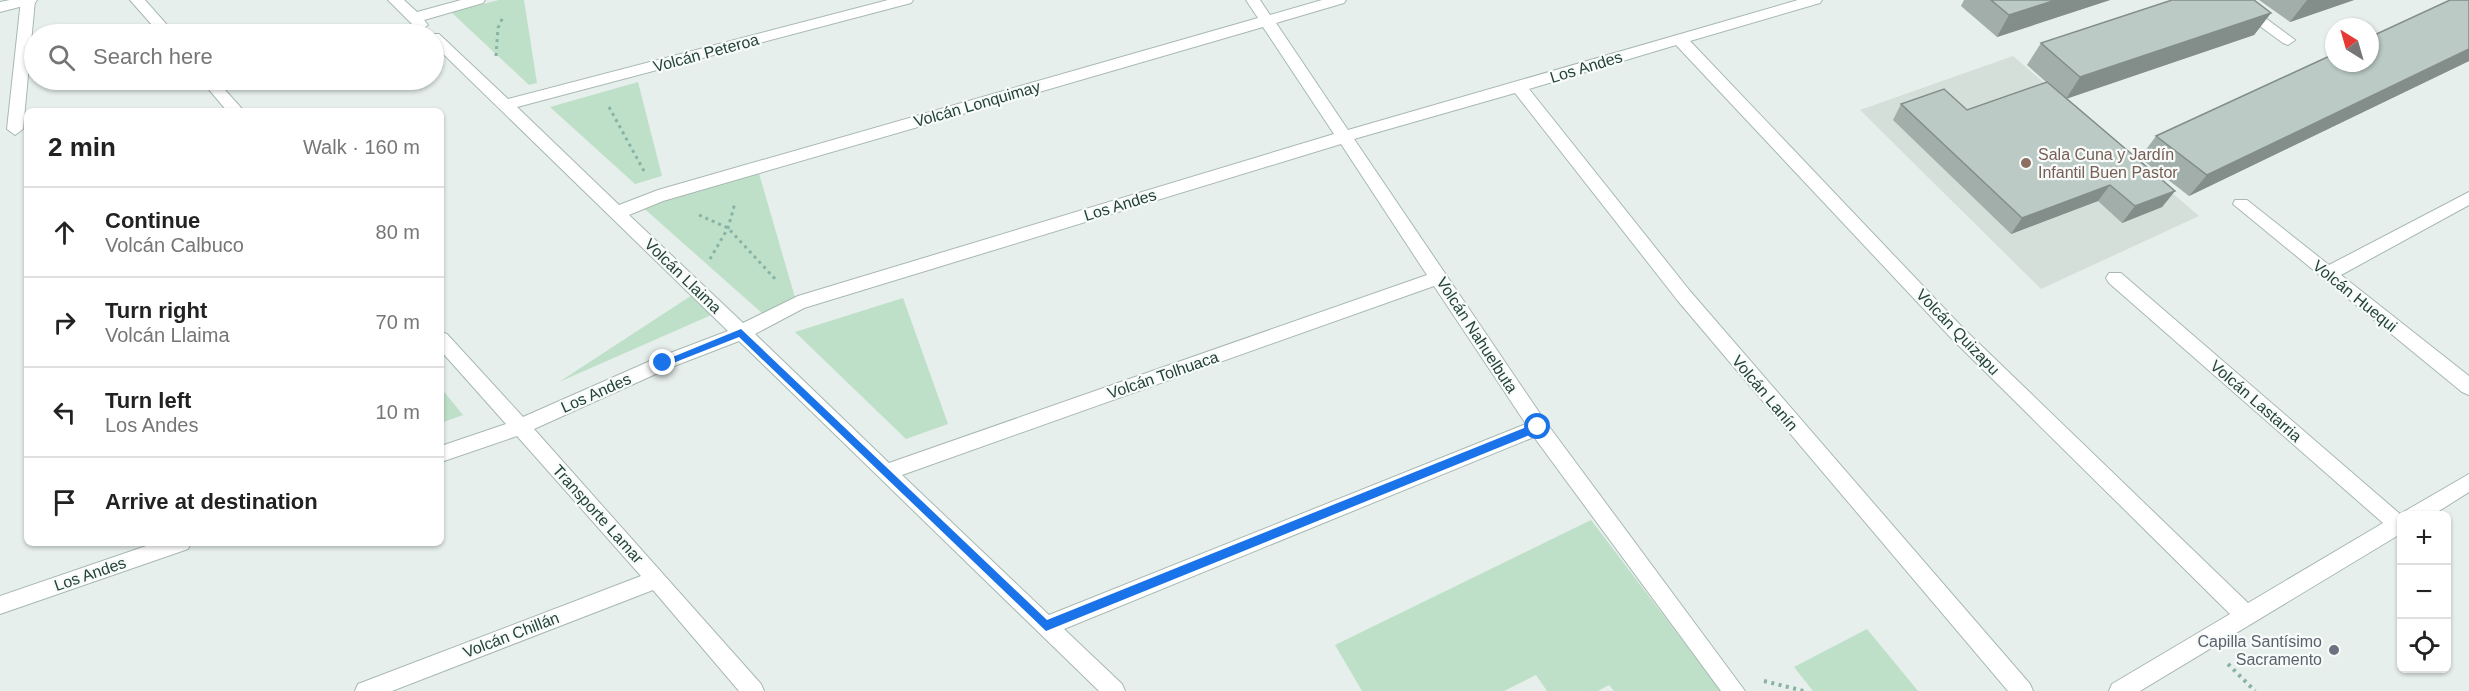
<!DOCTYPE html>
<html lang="en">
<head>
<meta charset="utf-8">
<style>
  body { margin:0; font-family:Arial,sans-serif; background:#f6f6f6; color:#222 }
  .controls { position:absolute; right:18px; bottom:18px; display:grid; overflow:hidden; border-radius:9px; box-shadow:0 2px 4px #0004 }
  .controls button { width:54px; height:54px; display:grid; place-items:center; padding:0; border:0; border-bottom:2px solid #e0e0e0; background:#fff; color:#222; font:30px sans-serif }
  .compass { position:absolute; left:2325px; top:18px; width:54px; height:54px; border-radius:50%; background:#fff; box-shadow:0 2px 4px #0004; rotate:323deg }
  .stop { position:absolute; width:18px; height:18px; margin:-14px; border:4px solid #1a73e8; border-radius:50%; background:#fff }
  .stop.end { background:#1a73e8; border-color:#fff; box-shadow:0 2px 6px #0008 }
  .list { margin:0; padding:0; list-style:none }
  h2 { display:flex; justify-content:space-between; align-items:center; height:78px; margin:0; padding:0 24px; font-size:26px }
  h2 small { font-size:20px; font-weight:400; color:#767676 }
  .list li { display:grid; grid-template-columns:39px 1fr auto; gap:18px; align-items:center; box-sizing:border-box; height:90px; padding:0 24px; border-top:2px solid #e0e0e0 }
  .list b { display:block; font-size:22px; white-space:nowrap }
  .list p { margin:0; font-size:20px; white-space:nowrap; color:#767676 }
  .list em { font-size:20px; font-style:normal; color:#767676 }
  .icon { flex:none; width:33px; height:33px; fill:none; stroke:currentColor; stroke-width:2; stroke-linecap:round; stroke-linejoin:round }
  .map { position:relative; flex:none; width:2469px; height:691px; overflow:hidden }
  .search { position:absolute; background:#fff; box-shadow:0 2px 4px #0004; left:24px; top:24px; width:420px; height:66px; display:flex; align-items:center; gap:15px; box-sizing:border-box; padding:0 21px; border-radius:33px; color:#767676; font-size:22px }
  .panel { position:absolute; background:#fff; box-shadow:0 2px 4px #0004; left:24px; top:108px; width:420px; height:438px; border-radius:9px }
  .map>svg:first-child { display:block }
  .built { fill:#d4dfda }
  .green { fill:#bfe0c8 }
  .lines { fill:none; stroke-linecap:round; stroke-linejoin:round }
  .service-casing { stroke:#a8b8b2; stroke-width:2 }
  .minor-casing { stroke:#a8b8b2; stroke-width:2 }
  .tertiary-casing { stroke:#a8b8b2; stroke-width:2 }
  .path-far1 { stroke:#86b3a5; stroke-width:3; stroke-dasharray:3 4; stroke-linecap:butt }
  .path { stroke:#86b3a5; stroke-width:4; stroke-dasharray:3 4.5; stroke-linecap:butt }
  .service { fill:#fff; fill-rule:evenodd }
  .minor { fill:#fff; fill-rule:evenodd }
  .tertiary { fill:#fff; fill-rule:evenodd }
  .wall { fill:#a1aea9 }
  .shaded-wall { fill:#838d89 }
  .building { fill:#bbcac4; stroke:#838d89; stroke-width:1.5 }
  .route { fill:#1a73e8 }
  .education-dot { fill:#8d6e63; stroke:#f7fbf9; stroke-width:2 }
  .worship-dot { fill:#6b7280; stroke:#f7fbf9; stroke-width:2 }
  .labels { text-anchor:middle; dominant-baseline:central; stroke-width:4.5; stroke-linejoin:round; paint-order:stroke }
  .street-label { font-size:16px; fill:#24423a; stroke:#f7fbf9 }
  .education-label { font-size:16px; fill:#785e54; stroke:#f7fbf9; text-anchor:start }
  .worship-label { font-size:16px; fill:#5b616d; stroke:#f7fbf9; text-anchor:end }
</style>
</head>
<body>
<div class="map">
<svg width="2469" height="691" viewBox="0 0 2469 691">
  <rect width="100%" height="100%" fill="#e6efeb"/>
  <path class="built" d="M2013,56l186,160 -158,73 -181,-179z"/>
  <g class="green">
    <path d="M499,0h25l13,83 -8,2 -78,-73z"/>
    <path d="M638,82l24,94 -27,8 -85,-77z"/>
    <path d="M758,170l38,131 -33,13 -124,-110z"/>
    <path d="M703,288l22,21 -166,73z"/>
    <path d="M903,298l45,126 -42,15 -111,-107z"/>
    <path d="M441,388l22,27 -22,8z"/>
    <path d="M1591,520l130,171h-107l-5,-6 -11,6h-51l-11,-16 -32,16h-142l-27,-46z"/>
    <path d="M1867,629l51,62h-105l-19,-24z"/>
  </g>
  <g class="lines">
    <defs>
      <path id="service" d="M2224,0h17l54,40 -7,5 -5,-2z"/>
      <g id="minor">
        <path d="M21,0h14l-12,129 -8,6 -8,-6z"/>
        <path d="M130,0h15l30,34h-15z"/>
        <path d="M388,0h16l13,12 44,-12h24l-2,3 -59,17 4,5 -7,5 -5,-2z"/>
        <path d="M888,0h25l-2,3 -394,104 102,98 39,-15 600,-172 -12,-18h14l10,15 52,-15h24l-2,3 -68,20 72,107 450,-130h24l-2,3 -130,38 273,287 285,275 135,-80 -274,-240 -3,-5 3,-5h12l279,241 69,-40v18l-38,24h-29v17l-262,158h-31l3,-7 118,-70 -279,-276 -275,-293 -147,44 161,202 340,393 3,7h-25l-330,-390 -163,-208 -161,46 191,282 200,270h-24l-187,-254 -470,192 58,55 3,7h-26l-360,-350 -70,27 -135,61 227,255 3,7h-25l-86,-101 -261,101h-37l3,-7 283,-108 -124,-140 -76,26v-16l65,-22 -65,-73v-19l6,2 76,83 134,-59 71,-27 -294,-286v-11h-5h10l69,65zM1263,27l71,107 -536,162 -55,27 -114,-108 34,-14zM1341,144l86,131 -538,188 -134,-129 49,-26zM1434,286l92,138 -477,191 -147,-140z"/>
        <path d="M201,80h15l28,31h-17z"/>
        <path d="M2469,192v13l-128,70 128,101v19l-7,-3 -229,-188 2,-4h12l82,65z"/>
        <path d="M155,543h36l-3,6 -188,65v-18z"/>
      </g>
      <path id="tertiary" d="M10,0h27l-2,3 -35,9v-10z"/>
    </defs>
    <use href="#service" class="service-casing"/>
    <use href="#minor" class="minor-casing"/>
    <use href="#tertiary" class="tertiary-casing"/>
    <g class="path-far1">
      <path d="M496,56l2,-28 5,-11"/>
      <path d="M609,107l35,64"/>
      <path d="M699,215l29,13 49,53"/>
      <path d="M710,259l18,-31 7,-25"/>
    </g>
    <g class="path">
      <path d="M2228,664l27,27"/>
      <path d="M1764,681l40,10"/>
    </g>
    <use href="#service" class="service"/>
    <use href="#minor" class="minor"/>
    <use href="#tertiary" class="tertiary"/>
  </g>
  <g class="wall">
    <path d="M1964,0h146l-113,37 -36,-31z"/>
    <path d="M2259,0h95l-64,22z"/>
    <path d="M2469,0v61l-280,135 -49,-38 16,-22z"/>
    <path d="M2271,13l-17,22 -187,63 108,93 -13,16 -40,16 -24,-22 -87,33 -118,-114 8,-16 66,6 79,-28 -19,-17 14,-22z"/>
  </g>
  <g class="shaded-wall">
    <path d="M2056,0h54l-113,37 12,-22z"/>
    <path d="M2307,0h47l-64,22z"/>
    <path d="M2271,13l-17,22 -188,64 14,-22z"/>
    <path d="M2469,49v12l-280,135 18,-21z"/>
    <path d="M2110,185l-12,16 -87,33 11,-16z"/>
    <path d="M2175,191l-13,16 -40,16 13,-17z"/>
  </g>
  <g class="building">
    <path d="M1991,0h65l-47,15z"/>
    <path d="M2172,0h82l17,13 -191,64 -39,-34z"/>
    <path d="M2450,0h19v49l-262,126 -51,-39 178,-82v9h36v-26z"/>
    <path d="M2047,82l128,109 -40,15 -25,-21 -88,33 -121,-114 43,-15 23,21z"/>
  </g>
  <path class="route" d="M741,329l306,291 487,-196h8l1,3 -1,3 -496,201 -307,-294 -76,30 -5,-4z"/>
  <circle class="education-dot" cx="2026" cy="163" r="6"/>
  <circle class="worship-dot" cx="2334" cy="650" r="6"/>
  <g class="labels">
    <g class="street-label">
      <text transform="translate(706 53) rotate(-15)">Volcán Peteroa</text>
      <text transform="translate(1586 67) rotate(-17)">Los Andes</text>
      <text transform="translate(977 104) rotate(-16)">Volcán Lonquimay</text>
      <text transform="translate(1120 205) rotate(-17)">Los Andes</text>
      <text transform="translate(683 276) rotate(44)">Volcán Llaima</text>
      <text transform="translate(2355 296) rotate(39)">Volcán Huequi</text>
      <text transform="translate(1958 332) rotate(46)">Volcán Quizapu</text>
      <text transform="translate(1477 335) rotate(57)">Volcán Nahuelbuta</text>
      <text transform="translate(1163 375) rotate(-19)">Volcán Tolhuaca</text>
      <text transform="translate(596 393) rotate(-24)">Los Andes</text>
      <text transform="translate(1765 393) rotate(50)">Volcán Lanín</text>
      <text transform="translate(2256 401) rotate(41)">Volcán Lastarria</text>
      <text transform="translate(598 514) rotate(48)">Transporte Lamar</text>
      <text transform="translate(90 574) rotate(-19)">Los Andes</text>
      <text transform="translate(511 635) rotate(-21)">Volcán Chillán</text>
    </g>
    <g class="education-label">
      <text x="2038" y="154">Sala Cuna y Jardín<tspan x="2038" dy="18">Infantil Buen Pastor</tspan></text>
    </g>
    <g class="worship-label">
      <text x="2322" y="641">Capilla Santísimo<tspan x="2322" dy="18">Sacramento</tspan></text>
    </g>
  </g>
</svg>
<div class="controls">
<button>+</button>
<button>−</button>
<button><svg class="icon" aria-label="locate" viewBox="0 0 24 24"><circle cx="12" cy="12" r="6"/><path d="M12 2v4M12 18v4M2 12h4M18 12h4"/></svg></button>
</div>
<svg class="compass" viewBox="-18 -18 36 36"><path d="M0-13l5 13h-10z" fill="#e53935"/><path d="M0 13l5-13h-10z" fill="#767676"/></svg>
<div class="stop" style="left:1538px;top:427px"></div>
<div class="stop end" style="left:663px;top:363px"></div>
<div class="search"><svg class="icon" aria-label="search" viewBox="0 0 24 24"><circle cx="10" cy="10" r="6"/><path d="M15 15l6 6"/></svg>Search here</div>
<section class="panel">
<h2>2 min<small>Walk · 160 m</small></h2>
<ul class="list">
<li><svg class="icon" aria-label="ahead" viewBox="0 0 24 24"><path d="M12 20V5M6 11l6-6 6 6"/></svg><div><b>Continue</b><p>Volcán Calbuco</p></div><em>80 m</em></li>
<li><svg class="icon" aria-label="right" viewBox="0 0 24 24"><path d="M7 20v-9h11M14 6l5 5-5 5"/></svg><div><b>Turn right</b><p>Volcán Llaima</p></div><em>70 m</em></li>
<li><svg class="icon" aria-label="left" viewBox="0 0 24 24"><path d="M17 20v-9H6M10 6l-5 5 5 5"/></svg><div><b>Turn left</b><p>Los Andes</p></div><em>10 m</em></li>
<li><svg class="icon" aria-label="arrive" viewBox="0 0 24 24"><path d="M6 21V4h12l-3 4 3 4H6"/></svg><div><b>Arrive at destination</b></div></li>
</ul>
</section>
</div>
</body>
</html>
